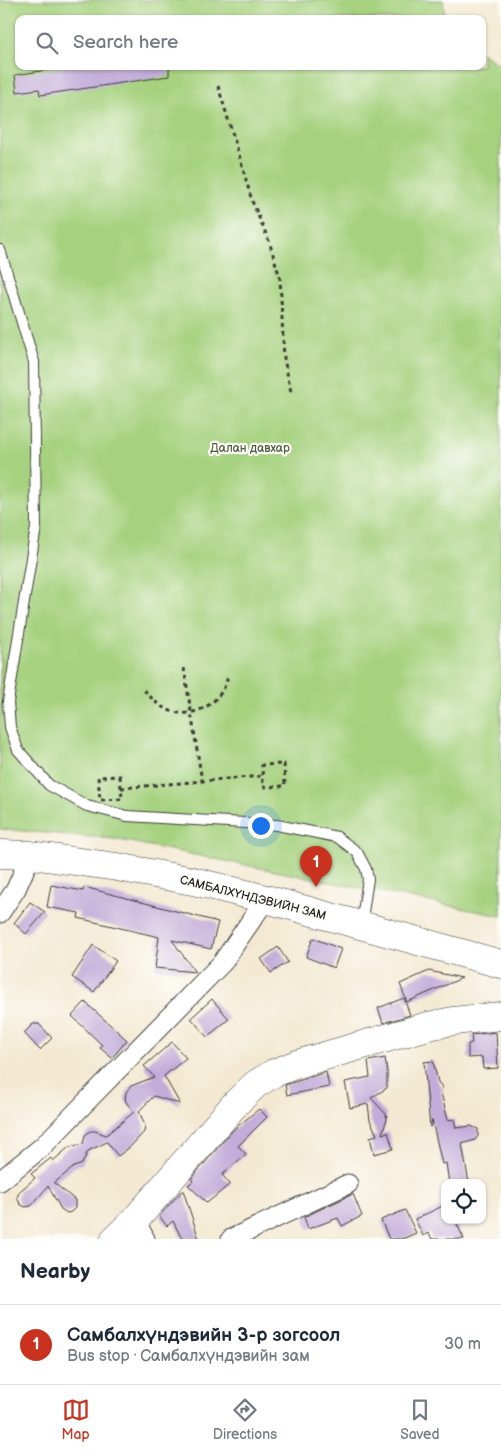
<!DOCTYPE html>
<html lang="en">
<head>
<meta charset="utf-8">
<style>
  body { margin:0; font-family:"Balsamiq Sans",sans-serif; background:#f2f2f3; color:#1f2937 }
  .controls { position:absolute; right:15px; bottom:15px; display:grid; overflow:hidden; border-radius:10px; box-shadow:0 1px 4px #0004 }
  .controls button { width:45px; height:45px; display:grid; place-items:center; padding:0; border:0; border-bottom:1px solid #e0e1e3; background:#fff; color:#1f2937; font:25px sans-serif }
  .you { position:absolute; left:260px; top:825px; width:18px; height:18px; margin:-12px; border:4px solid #fff; border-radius:50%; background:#1a73e8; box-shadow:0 0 0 8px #1a73e833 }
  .badge { display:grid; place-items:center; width:32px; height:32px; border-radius:50%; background:#c8321e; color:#fff; font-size:16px; font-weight:700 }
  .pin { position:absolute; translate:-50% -41px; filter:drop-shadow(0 1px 2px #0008) }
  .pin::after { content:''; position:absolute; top:26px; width:18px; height:15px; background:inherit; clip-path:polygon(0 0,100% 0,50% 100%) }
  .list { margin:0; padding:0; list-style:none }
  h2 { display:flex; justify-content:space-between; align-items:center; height:65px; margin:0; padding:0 20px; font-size:21px }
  h2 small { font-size:16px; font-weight:400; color:#747a83 }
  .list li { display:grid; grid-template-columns:32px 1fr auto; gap:15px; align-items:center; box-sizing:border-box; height:80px; padding:0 20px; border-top:1px solid #e0e1e3 }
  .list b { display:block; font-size:19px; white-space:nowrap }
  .list p { margin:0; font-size:16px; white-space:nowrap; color:#747a83 }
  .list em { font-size:16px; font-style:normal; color:#747a83 }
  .icon { flex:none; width:28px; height:28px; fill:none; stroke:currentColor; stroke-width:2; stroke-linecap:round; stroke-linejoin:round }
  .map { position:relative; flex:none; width:501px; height:1239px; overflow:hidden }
  .search { position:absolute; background:#fff; box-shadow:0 1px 4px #0004; left:15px; right:15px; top:15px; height:55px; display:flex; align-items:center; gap:12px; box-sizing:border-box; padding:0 18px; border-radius:10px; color:#747a83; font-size:19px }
  .sheet { height:145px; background:#fff }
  nav { display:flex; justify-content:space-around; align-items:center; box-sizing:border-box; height:70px; border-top:1px solid #e0e1e3; background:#fff; font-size:14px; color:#747a83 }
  nav a { display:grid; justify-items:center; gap:2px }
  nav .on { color:#c8321e }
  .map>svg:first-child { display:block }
  .green { fill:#a6d27f; stroke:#61774e }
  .building { fill:#c2acd9 }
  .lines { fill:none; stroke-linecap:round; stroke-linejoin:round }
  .lane-casing { stroke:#3c3b37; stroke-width:12 }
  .street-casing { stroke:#3c3b37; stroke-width:21 }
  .secondary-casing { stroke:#3c3b37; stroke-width:29 }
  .path { stroke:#3c3b37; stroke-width:3; stroke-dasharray:4 4; stroke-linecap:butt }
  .lane { stroke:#fff; stroke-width:10 }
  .street { stroke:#fff; stroke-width:19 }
  .secondary { stroke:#fff; stroke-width:28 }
  .labels { text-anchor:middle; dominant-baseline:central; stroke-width:4.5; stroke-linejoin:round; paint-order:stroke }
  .park-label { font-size:12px; fill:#4c5c3f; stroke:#fdfcf7 }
  .street-label { font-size:12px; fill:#1c1c1c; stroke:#fdfcf7 }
</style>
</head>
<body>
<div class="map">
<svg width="501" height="1239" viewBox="0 0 501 1239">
  <rect width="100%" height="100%" fill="#fdfcf7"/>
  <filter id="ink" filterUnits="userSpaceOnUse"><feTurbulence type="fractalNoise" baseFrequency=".02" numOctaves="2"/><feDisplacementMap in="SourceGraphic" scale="10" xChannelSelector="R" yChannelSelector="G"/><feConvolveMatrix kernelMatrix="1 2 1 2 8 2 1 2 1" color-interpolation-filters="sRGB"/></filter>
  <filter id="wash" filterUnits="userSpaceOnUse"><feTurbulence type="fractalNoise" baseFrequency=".0096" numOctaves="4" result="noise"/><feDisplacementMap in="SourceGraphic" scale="20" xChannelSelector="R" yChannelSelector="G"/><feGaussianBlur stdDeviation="1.12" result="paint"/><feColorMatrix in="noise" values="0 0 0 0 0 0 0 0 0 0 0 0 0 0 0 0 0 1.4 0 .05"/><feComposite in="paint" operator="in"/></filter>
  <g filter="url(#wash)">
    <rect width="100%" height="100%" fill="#f3e9d2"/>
    <path class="green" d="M0,0h443l2,19h-426v47h463v-13l19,13v850l-386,-77 -115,-10z"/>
    <g id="blocks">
      <g class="building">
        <path d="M74,66h95v10l-129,19 -1,-6 -22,3 -2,-17z"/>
        <path d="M51,885l32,6 1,-4 134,35 -7,27 -39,-9 23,32 -40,-4 4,-31 -81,-19 1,-5 -32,-6z"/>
        <path d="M30,902l15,10 -19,22 -12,-11z"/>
        <path d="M313,938l28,11 -7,19 -28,-11z"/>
        <path d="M93,945l23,16 -22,31 -22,-15z"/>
        <path d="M278,947l10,15 -17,11 -10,-14z"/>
        <path d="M429,971l33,7 -55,24 -7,-18z"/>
        <path d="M404,998l6,17 -27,8 -5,-15z"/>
        <path d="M212,999l17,20 -22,18 -16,-19z"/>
        <path d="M85,1002l42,38 -15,18 -12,-10 2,-3 -30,-29z"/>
        <path d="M33,1024h6l13,14 -12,12 -16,-17z"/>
        <path d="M496,1032l2,36 -15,1 -1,-12 -14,1v-14l4,-1 -1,-8z"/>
        <path d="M172,1042l14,16 -22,18 16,28 -26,-8 -15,15 6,15 -1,6 -14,15 -12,9 -11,-14 -19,9 -6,13 -8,3 -20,16 21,17v8l-4,4 -4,1 -6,-4 -13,-23 -17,20 -6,1 -5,-3 -3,-7 3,-6 15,-13 -4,-4 20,-16 2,3 16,-14 14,-3 2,-9 5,-4h5l11,4 28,-23 -8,-10 -1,-3 1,-7 5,-6 23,-9 -10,-11z"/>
        <path d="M385,1058l2,13v17l-16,10 15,16 1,5 -5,15 6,-2 5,17 -19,5 -4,-17 7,-2 -7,-15 -2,-16 -18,4 -5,-26 25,-5 -2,-16z"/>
        <path d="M433,1061l5,21 4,5 -1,6 7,27 6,-1 2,9 15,-2 7,3v7l-3,4 -13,4 7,39h-20l-3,-20 -4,1 -10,-44 -2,7 -6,-65z"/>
        <path d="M326,1072l3,15 -42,8 -2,-10z"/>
        <path d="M259,1109l8,8 -29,29 8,8 -24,21 8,9 -23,19 -19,-18 5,-4 -2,-2 42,-49z"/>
        <path d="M183,1190l16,49h-17l-9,-18 -6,5 -8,-10z"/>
        <path d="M353,1194l9,22 -20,10 -4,-8 -30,11 -4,-12z"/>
        <path d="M445,1205v15h10l9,19h-32l-3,-6 -6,3 -8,-17z"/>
        <path d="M405,1210l11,23 -14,6h-13l-8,-19z"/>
      </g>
    </g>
  </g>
  <g filter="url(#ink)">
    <use href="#blocks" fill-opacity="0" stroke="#3c3b37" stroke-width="1"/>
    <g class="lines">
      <defs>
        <path id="lane" d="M0,250l34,112 2,165 -28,175 2,25 8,23 31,35 38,21 40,10 150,9 60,12 20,15 9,17 2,10 -7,46"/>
        <g id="street">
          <path d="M0,913l16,-24 15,-34"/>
          <path d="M0,1181l42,-34 180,-184 44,-64"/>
          <path d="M135,1220l10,19"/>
          <path d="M231,1239l117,-55"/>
        </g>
        <g id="secondary">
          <path d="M0,854l31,1 86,12 76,14 73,18 235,65"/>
          <path d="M115,1239l20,-19 101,-117 20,-19 18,-11 23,-9 131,-38 25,-5 48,-5"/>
        </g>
      </defs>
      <use href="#lane" class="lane-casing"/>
      <use href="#street" class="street-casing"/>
      <use href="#secondary" class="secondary-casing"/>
      <g class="path">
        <path d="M218,86l21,69 13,46 17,40 11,37 4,80 7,34"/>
        <path d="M184,668l18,113"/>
        <path d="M144,690c6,6 12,14 20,18 21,12 46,2 58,-17 3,-4 4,-10 6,-14"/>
        <path d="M284,764l1,22 -22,1 -1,-22z"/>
        <path d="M120,776l2,23 -22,1 -2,-23z"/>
        <path d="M121,788l141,-12"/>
      </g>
      <use href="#lane" class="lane"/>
      <use href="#street" class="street"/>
      <use href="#secondary" class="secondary"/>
    </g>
  </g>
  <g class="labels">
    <g class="park-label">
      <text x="250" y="448">Далан давхар</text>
    </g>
    <g class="street-label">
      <text transform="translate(253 898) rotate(14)">САМБАЛХҮНДЭВИЙН ЗАМ</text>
    </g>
  </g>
</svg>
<div class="controls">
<button><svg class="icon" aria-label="locate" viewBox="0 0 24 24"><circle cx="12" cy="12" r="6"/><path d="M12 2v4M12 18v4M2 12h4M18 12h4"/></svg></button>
</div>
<div class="you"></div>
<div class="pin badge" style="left:316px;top:887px">1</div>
<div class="search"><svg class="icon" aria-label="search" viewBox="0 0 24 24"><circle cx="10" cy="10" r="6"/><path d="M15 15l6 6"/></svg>Search here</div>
</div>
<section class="sheet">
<h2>Nearby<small></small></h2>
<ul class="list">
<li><span class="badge">1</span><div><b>Самбалхүндэвийн 3-р зогсоол</b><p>Bus stop · Самбалхүндэвийн зам</p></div><em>30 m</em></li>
</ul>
</section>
<nav>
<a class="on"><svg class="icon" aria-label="map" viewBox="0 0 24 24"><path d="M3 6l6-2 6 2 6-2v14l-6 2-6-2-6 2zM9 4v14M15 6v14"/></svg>Map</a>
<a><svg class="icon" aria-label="directions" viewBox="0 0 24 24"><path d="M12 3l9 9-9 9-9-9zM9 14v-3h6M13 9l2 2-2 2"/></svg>Directions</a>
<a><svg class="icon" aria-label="saved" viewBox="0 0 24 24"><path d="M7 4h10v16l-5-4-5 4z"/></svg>Saved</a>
</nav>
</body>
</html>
